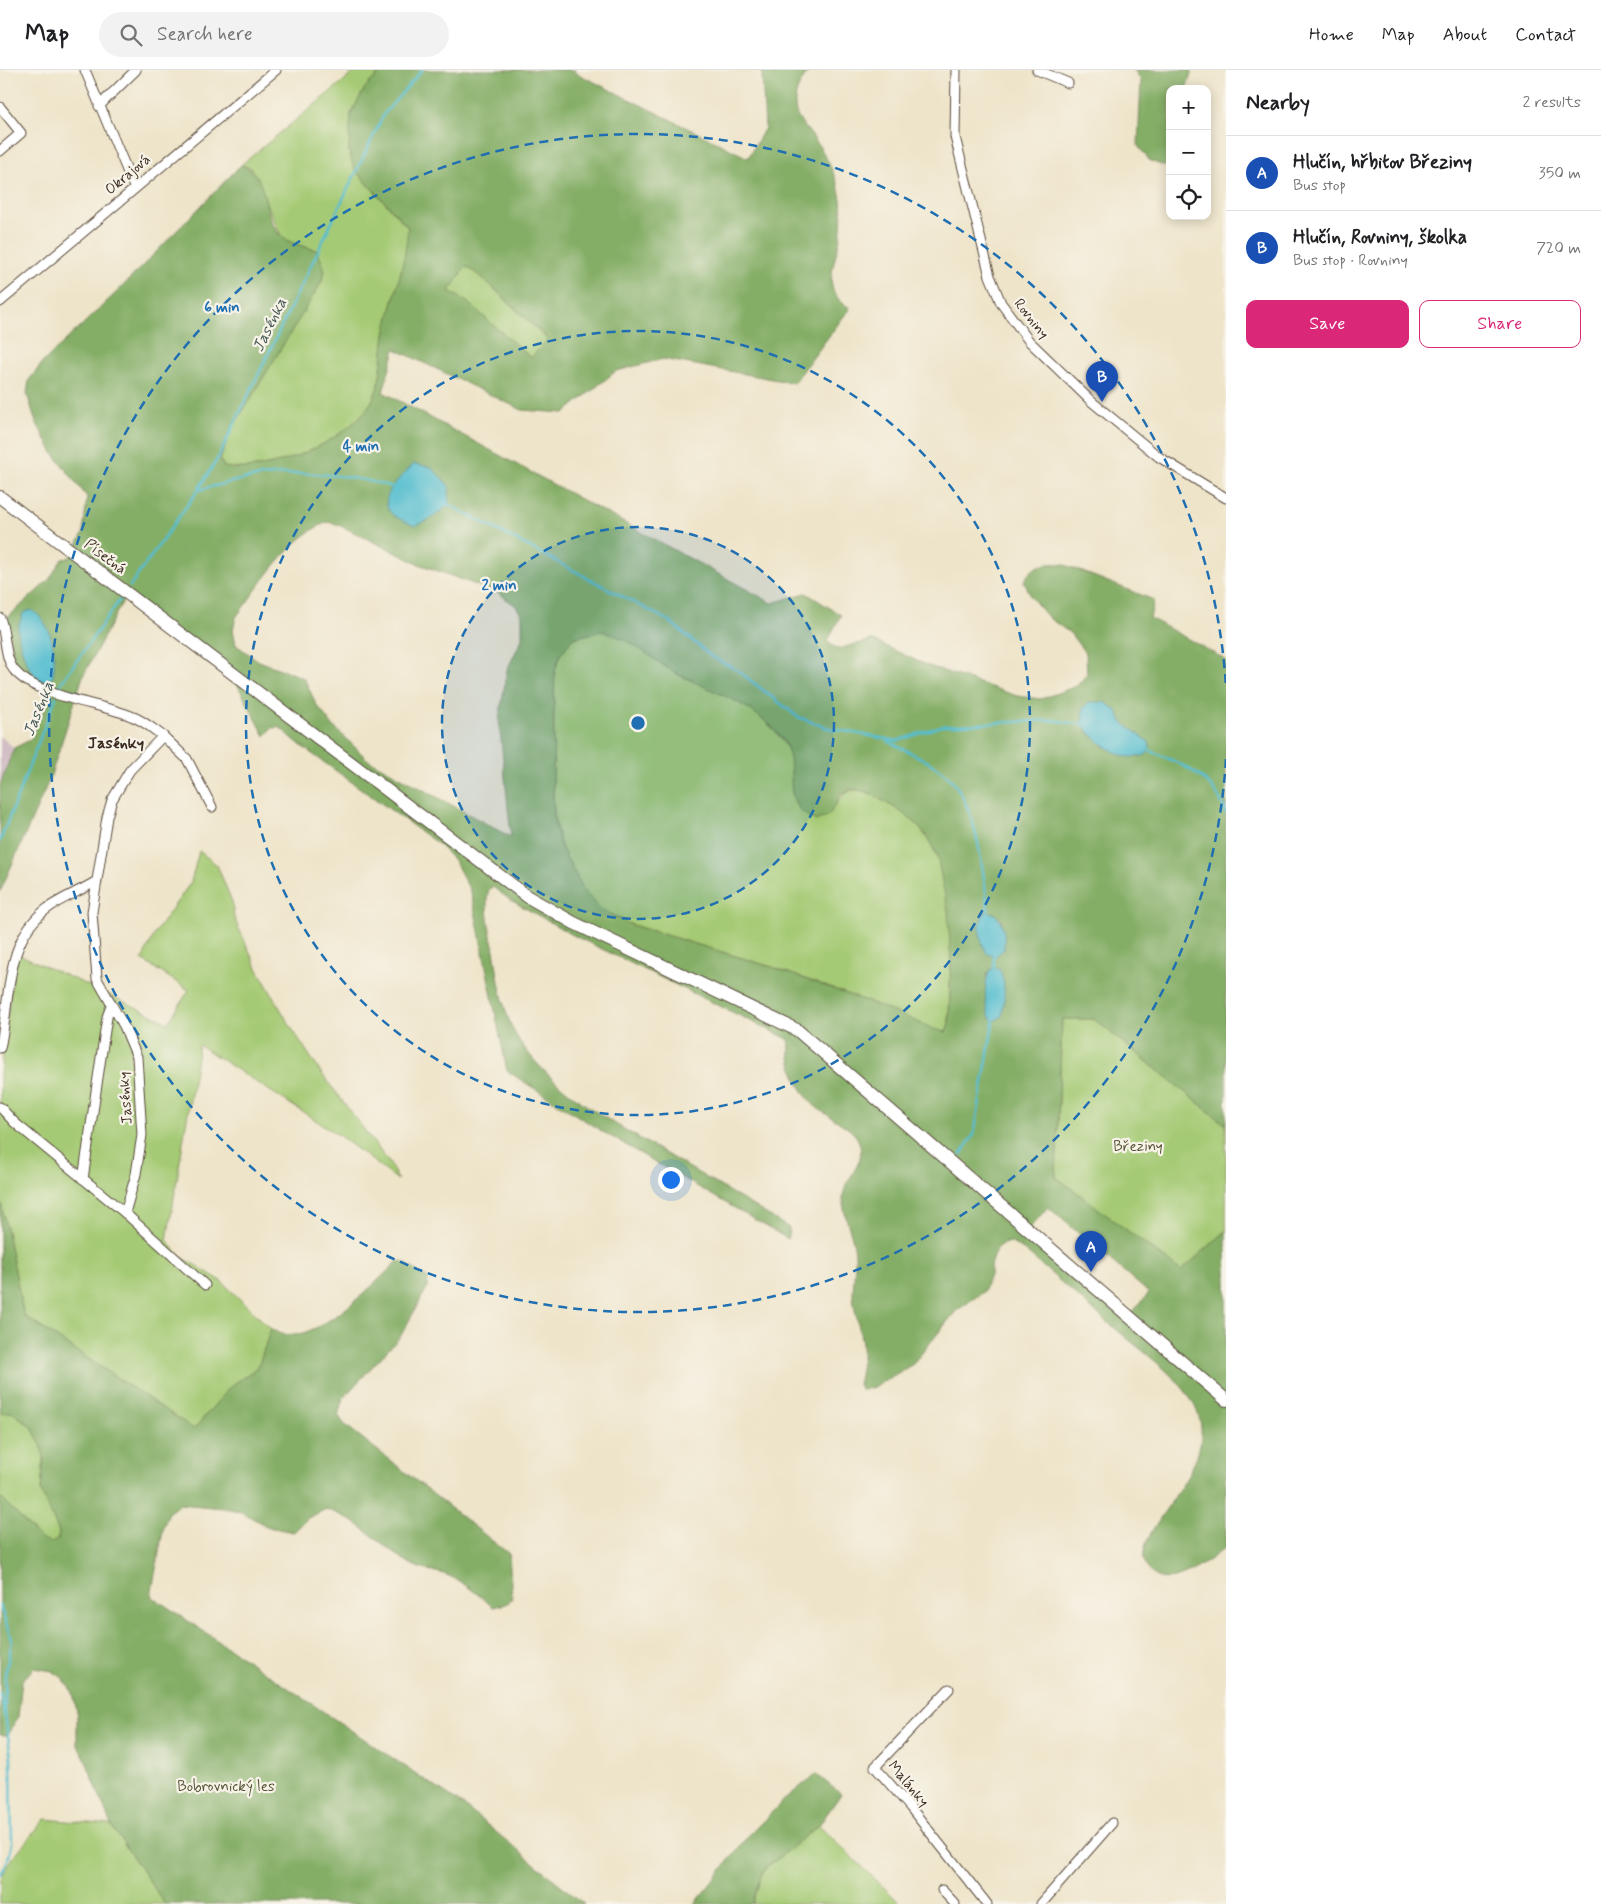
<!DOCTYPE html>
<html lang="en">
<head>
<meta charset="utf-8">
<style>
  body { margin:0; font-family:Mynerve,sans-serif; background:#f2f2f2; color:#202124 }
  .controls { position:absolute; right:15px; top:15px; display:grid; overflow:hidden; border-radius:10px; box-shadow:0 2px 12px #0003 }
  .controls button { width:45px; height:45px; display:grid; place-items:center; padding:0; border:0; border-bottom:1px solid #e0e0e0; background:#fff; color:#202124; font:25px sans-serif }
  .you { position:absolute; left:670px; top:1109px; width:18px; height:18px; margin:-12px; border:4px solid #fff; border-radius:50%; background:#1a73e8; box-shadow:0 0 0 8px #1a73e833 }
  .badge { display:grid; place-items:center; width:32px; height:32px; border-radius:50%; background:#db2777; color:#fff; font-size:16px; font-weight:700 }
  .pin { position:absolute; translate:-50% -41px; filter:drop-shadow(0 1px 2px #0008) }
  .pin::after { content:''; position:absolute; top:26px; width:18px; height:15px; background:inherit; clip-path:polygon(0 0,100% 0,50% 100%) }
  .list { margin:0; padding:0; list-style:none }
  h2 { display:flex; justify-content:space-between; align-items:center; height:65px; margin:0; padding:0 20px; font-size:21px }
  h2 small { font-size:16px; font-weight:400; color:#757577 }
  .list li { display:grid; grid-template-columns:32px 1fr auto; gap:15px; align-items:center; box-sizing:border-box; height:75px; padding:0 20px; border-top:1px solid #e0e0e0 }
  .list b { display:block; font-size:19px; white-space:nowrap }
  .list p { margin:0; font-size:16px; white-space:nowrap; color:#757577 }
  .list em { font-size:16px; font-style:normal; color:#757577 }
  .actions { display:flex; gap:10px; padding:15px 20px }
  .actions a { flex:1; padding:11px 0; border:1px solid #db2777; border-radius:10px; text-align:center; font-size:18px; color:#db2777 }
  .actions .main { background:#db2777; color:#fff }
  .icon { flex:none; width:28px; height:28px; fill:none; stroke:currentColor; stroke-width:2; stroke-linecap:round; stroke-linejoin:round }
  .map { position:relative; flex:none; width:1226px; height:1834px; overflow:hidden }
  header { display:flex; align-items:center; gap:30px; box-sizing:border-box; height:70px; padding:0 25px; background:#fff; border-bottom:1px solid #e0e0e0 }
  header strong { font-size:24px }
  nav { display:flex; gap:28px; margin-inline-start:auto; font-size:18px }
  .search { width:350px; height:45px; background:#f2f2f2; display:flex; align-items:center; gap:12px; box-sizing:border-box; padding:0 18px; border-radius:28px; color:#757577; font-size:19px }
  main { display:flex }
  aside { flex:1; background:#fff }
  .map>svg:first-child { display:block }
  .industrial { fill:#d2bec5 }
  .green { fill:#a5ca74; stroke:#707a49 }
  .forest { fill:#84ae66; stroke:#606c42; fill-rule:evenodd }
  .water { fill:#53bdcf; stroke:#477476 }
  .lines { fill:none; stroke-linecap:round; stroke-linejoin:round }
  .stream { stroke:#53bdcf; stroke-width:2.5 }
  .street-casing { stroke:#564638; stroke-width:11 }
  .secondary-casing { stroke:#564638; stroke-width:14 }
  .street { stroke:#fff; stroke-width:9 }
  .secondary { stroke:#fff; stroke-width:12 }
  .ring { fill:none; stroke:#1f6fb2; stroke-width:2.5; stroke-dasharray:9 6 }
  .labels { text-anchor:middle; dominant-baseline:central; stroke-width:4.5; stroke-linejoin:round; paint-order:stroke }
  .street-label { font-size:15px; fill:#3b2a1e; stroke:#f7f3e8 }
  .park-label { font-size:15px; fill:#565234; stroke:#f7f3e8 }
  .water-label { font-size:16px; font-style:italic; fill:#425653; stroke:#f7f3e8 }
  .neighbourhood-label { font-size:16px; font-weight:bold; fill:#3b2a1e; stroke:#f7f3e8 }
  .centre { fill:#1f6fb2; stroke:#f7f3e8; stroke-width:2.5 }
  .ring-label { font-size:15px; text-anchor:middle; font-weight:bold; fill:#1f6fb2; stroke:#f7f3e8; stroke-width:4.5; stroke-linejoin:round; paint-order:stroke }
</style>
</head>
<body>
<header>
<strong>Map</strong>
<div class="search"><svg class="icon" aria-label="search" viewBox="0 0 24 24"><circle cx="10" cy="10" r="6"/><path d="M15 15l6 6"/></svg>Search here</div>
<nav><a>Home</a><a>Map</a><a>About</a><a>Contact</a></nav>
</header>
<main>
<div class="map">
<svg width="1226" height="1834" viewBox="0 0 1226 1834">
  <rect width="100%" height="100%" fill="#f7f3e8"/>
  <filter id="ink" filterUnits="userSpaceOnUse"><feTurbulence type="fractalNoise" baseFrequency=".02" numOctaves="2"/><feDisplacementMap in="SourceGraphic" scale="10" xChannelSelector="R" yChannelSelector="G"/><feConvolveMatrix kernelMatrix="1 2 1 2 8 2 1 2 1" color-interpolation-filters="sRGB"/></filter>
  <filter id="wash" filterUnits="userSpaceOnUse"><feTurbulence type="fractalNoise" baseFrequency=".0096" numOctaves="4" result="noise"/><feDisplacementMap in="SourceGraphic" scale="20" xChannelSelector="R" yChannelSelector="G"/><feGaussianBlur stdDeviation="1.12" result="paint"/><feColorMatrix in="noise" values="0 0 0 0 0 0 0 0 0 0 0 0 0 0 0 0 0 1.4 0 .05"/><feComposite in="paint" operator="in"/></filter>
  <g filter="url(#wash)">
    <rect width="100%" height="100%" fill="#eee4c9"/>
    <path class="industrial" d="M0,666l14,12 -14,37z"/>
    <g class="green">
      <path d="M357,0h25l-17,18 -14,26 -2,37 5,18 54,59c-2,37 -16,71 -23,107 -3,19 -3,43 -10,60 -19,44 -106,81 -151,72l-4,-7 10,-28 91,-149 4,-12 -16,-23 -15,-4 -13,-8 -30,-68 -10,-3z"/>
      <path d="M466,196l19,14 63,60 -17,18 -64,-56 -18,-11z"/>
      <path d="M601,561l19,4 59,40 41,17 40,23 20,22 10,16 1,16 38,46c13,-21 21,-34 47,-18 12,7 27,14 38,25 48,46 35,140 35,201l-3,9 -12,-2 -57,-25 -105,-38 -140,-42 -28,-14 -18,-17 -25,-47 -6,-24 -2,-23 1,-104 1,-25 5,-16 13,-17z"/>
      <path d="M199,781l18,14 15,37 2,16 24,52 31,54 30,46 71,94 8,16 -58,-44 -141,-91 -32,195 13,16 40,24 51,49 -13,38 -27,19 -37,43 -170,-113 -24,-119v-122l14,-109 4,-12c50,23 101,44 150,69l21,-33 -47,-30 13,-27 36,-51z"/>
      <path d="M1062,949h32l132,106v106l-45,40 -125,-94z"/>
      <path d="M12,1342l20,15 9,18 3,12 -3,34 18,41 -1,7 -7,5 -9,-4 -42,-43v-84z"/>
      <path d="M45,1749l66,6 54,79h-165v-25l14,-23z"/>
      <path d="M819,1755l82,79h-148l8,-28 6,-9z"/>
    </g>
    <g class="forest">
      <path d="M382,0h193l-1,2 174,86 17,-30 -3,-55 -5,-3h53c-10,12 -18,25 -14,42 1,8 12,18 17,25 13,18 24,39 28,62 1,12 1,26 -1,38 -5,29 -21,53 10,71l-56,75 -131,-24 -47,12 -52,42 -42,-3 -127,-61 -12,43 389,211 34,-10 35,22 -14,27 11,7 34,-9 54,25 91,31 24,3 36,-13 10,-12 -1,-20 -16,-21 -21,-15 -18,-21 -7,-16c9,-17 23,-19 41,-16l89,35 -4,18 76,42v465l-132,-106h-32l-6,158 125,94 45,-40v316c-18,14 -63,52 -80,18 -18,-34 76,-94 51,-154 -12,-30 -50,-56 -74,-76 -33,-27 -65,-56 -98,-84l-15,-9 -10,3 -7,11 -3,10 1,7 -8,19 -27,19 -43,53 -39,23 -13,3 -3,-5c3,-13 5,-27 4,-41 -2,-17 -8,-32 -9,-49 0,-16 4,-33 1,-49 -3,-16 -11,-31 -11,-48 1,-21 24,-33 16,-56 -5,-16 -36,-26 -48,-40 -11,-12 -18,-29 -21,-44 -1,-7 1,-12 -2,-19l-215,-104 -64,-36 -16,-12 -4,2c-6,19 3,47 6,67 4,28 9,63 25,86 36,52 93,80 146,112 41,24 82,49 123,74l-1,11 -185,-107 -96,-61 -36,-179 -17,-32 -17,-17 -133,-95 -25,-21 -7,1 -7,8 -29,-54 -67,-46 -44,-39 -42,79 -33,102 -50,114v-107l14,-37 16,-8 20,-45 -35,-31 -9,-45 43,-39 13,-21 7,-1 14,-24 4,-37 -34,-44 -17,-31 -9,-28 2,-14 15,-19 75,-71 122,-125c29,8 20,51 40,71 9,8 25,11 36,14l8,20 -4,13 -91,149 -10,28 4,7c45,9 132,-28 151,-72 7,-17 7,-41 10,-60 7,-36 21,-70 23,-108l-54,-58 -5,-18 2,-37 14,-26zM466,196l19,14 63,59 -17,19 -64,-56 -18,-11zM414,395l1,61 -26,-15 4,-25zM328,452l9,2 82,40 79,29 18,13 6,10v23l-15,31 -8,50 12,117 -143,-77 -36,-35 -16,-21 -12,-26 -45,-17 -23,-16 -3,-16 3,-12c23,-30 55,-82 92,-95zM601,561c34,8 49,29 79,44 35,18 74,29 100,61 25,31 -7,65 36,85l13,-6 12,-20 11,-6 16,3 32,19 13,10 13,14 11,20 11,56 3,53 -2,59 -3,9 -12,-3 -57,-24 -105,-38 -140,-42 -28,-14 -18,-17 -25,-47 -6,-24 -2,-23 1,-104 1,-25 5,-16 13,-17zM1117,641l6,12 -16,25 -18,-15 -7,-10zM986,842l8,1 7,6 4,21 -18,14 -7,-18zM987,904l16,12v24l-5,9 -10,-6zM1048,1137l101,86 -20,23 -100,-87z"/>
      <path d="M1134,0h58l-6,19h-16v79l-20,-7 -12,-15 3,-66z"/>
      <path d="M0,1127l24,119 170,113 37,-43 27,-19 13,-38c6,3 11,6 18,6 35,1 85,-51 109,-74l7,2 23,16 -1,9 -27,49 -57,61 -5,17 6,9 165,130 3,45 -6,5 -13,3c-12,-10 -29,-25 -44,-31 -16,-7 -25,-3 -43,-15 -31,-19 -42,-39 -80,-52l-18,9 -14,14 -26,-5 -28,-16 -17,-3 -43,-4 -11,8 -5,13 -13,71 313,210 120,98h-419l-54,-79 -27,-69 -7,-12v-32l-4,-19 -10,-15 -11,-7 -17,-3 -13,12 -4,37 -10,18h-8v-238l42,43 9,3 7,-4 1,-7 -18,-41 3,-34 -3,-12 -9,-18 -13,-10 -7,-5 -12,1z"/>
      <path d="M816,1704l25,20 -22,31 -52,42 -6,9 -9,28h-57l52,-67 37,-37z"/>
    </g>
    <g class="water">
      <path d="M414,394l17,3 18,19v19l-17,13 -17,8c-8,-4 -19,-7 -25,-14 -13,-17 14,-38 24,-48z"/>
      <path d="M31,540c22,11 26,46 22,67 -3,2 -7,5 -11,4 -13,-5 -25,-40 -24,-53 1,-5 4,-10 5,-15z"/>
      <path d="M1089,632h16l12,9 6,12 26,19 1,7 -4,6c-5,1 -11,2 -16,2 -14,0 -42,-22 -48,-34l1,-15z"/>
      <path d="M985,842l9,1c11,10 11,22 10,36l-8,7 -9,-2c-7,-12 -11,-29 -2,-42z"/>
      <path d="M999,898c7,13 6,34 3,48l-8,5c-11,-7 -11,-42 -3,-52z"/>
    </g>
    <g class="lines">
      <g class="stream">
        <path d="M198,420c21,-5 43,-11 64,-14 43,-6 92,-1 133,12"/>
        <path d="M448,434l221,117 43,36 25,13 61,47 30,11 69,13 44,-15 111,-6 33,5"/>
        <path d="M130,516l68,-96 20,-32 166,-344 38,-44"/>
        <path d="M58,622l3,-9 60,-85"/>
        <path d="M888,671c21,12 49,22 65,41 25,30 31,96 36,134"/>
        <path d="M1148,680c32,13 68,27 78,64"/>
        <path d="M0,771l56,-144"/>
        <path d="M994,883v17"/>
        <path d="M961,1084l13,-19 20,-117"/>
        <path d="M0,1536l12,35 -7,34v40l6,43 1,86 -5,19 -7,11"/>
        <path d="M0,1623l4,18"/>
      </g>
    </g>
  </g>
  <g filter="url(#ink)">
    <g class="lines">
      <defs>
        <g id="street">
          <path d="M85,0l49,117"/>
          <path d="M956,0l-1,67 35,139 11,27 28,38 62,60 68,56 67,41"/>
          <path d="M1037,0l31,13"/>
          <path d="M99,36l37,-36"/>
          <path d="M0,37l21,26 -21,18"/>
          <path d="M0,232l276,-232"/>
          <path d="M0,548c6,15 4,39 14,52 22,27 86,33 117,46 12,4 22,13 32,20l-33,34 -18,30 -5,17 -15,95 5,67 27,47 13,31 5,78 -6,39 -11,39 80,72"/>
          <path d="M163,666l24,23 25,48"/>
          <path d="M0,978c11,-48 3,-107 48,-140 14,-10 32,-17 47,-26"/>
          <path d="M0,1037l15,16 110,90"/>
          <path d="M83,1109l24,-162 4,-11"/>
          <path d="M949,1619l-74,78 35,40 77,97"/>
          <path d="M942,1820l13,14"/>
          <path d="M1041,1834l71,-81"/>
        </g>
        <path id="secondary" d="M0,427l528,400 46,26 223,107 429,370"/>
      </defs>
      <use href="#street" class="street-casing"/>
      <use href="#secondary" class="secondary-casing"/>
      <use href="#street" class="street"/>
      <use href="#secondary" class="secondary"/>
    </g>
  </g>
  <circle cx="638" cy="653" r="196" fill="#1f6fb2" fill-opacity=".12"/>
  <g class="ring">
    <circle cx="638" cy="653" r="196"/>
    <circle cx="638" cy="653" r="392"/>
    <path d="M1226 689A589 589 0 1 1 1226 617"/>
  </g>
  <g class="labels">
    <g class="street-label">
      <text transform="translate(128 105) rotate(-40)">Okrajová</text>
      <text transform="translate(1031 249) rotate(52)">Rovniny</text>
      <text transform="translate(105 487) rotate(37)">Písečná</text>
      <text transform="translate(126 1028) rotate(-94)">Jasénky</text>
      <text transform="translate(908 1714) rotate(50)">Malánky</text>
    </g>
    <g class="park-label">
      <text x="1138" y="1077">Březiny</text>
      <text x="226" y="1717">Bobrovnický les</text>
    </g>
    <g class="water-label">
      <text transform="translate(270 255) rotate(-64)">Jasénka</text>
      <text transform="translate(39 639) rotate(-68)">Jasénka</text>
    </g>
    <g class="neighbourhood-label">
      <text x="116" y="673">Jasénky</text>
    </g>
  </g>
  <circle cx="638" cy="653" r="8" class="centre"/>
  <g class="ring-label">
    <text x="222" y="242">6 min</text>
    <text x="361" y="381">4 min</text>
    <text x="499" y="520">2 min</text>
  </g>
</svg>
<div class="controls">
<button>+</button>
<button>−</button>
<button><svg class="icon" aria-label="locate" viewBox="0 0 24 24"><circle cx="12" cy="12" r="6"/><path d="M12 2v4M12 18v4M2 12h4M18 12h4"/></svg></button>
</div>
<div class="you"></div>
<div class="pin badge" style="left:1091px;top:1202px;background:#1a4fb4">A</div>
<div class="pin badge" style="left:1102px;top:332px;background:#1a4fb4">B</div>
</div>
<aside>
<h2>Nearby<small>2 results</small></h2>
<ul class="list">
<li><span class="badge" style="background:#1a4fb4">A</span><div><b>Hlučín, hřbitov Březiny</b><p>Bus stop</p></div><em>350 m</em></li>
<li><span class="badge" style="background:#1a4fb4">B</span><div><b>Hlučín, Rovniny, školka</b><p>Bus stop · Rovniny</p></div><em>720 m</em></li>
</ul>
<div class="actions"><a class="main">Save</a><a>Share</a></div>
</aside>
</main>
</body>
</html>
